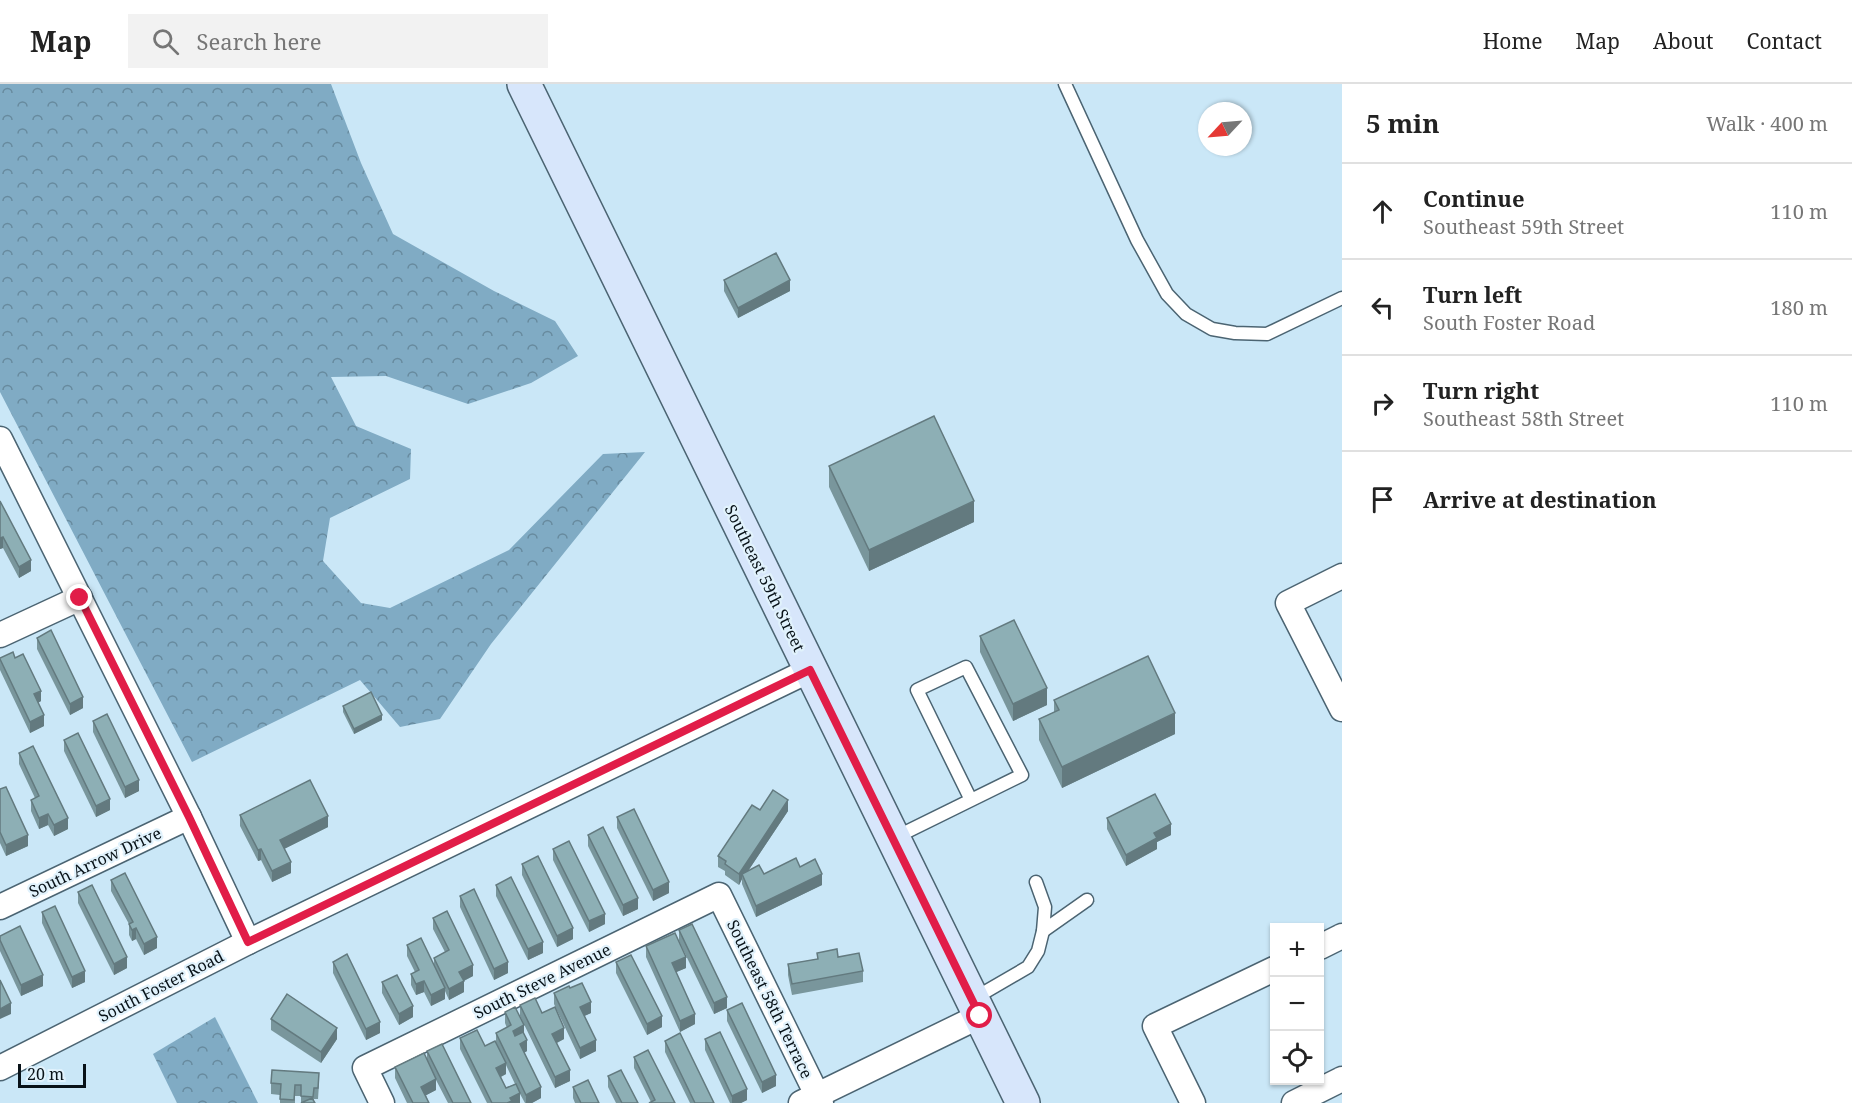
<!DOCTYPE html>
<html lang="en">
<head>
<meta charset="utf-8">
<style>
  body { margin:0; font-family:"Noto Serif",serif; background:#f2f2f2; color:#222 }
  .controls { position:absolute; right:18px; bottom:18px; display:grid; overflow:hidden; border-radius:0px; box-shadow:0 2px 4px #0004 }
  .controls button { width:54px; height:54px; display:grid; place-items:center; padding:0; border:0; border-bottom:2px solid #e0e0e0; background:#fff; color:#222; font:30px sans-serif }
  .compass { position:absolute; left:1198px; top:18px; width:54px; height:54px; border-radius:50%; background:#fff; box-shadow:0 2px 4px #0004; rotate:244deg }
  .scale { position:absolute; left:18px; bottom:15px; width:68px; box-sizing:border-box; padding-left:6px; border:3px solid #081218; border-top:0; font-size:16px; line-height:21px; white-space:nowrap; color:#081218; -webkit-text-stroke:4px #e1f2fc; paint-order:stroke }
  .stop { position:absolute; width:18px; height:18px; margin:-14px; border:4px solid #e11d48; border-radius:50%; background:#fff }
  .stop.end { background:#e11d48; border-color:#fff; box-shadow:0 2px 6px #0008 }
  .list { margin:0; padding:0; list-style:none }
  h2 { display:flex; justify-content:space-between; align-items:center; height:78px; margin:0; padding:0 24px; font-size:26px }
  h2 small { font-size:20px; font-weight:400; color:#767676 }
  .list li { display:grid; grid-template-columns:39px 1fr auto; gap:18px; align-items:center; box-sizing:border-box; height:96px; padding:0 24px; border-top:2px solid #e0e0e0 }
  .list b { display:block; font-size:22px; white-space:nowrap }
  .list p { margin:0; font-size:20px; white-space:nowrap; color:#767676 }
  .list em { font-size:20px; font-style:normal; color:#767676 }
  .icon { flex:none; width:33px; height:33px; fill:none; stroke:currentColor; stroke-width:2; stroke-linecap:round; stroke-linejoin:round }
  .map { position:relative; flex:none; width:1342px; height:1019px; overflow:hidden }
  header { display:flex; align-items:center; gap:36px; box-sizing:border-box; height:84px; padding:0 30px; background:#fff; border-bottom:2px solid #e0e0e0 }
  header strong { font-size:28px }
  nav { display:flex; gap:33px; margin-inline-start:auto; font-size:21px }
  .search { width:420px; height:54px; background:#f2f2f2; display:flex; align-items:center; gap:15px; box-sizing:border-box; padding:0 21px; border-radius:0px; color:#767676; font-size:22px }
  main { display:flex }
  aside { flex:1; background:#fff }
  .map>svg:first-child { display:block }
  .forest { fill:url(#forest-crowns) }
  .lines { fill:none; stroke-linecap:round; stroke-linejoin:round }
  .service-casing { stroke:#4b6472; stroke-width:15 }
  .minor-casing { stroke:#4b6472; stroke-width:27 }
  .secondary-casing { stroke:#4b6472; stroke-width:36 }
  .service { stroke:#fff; stroke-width:12 }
  .minor { stroke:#fff; stroke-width:24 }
  .secondary { stroke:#d7e6fb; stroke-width:33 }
  .wall { fill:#79969c; fill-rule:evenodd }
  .shaded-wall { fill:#637a7f }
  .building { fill:#8dafb5; stroke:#637a7f; stroke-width:1.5 }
  .route { stroke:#e11d48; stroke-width:8 }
  .labels { text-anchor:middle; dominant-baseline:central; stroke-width:4.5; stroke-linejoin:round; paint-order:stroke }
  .street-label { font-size:16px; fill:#081218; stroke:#e1f2fc }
</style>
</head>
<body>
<header>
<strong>Map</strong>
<div class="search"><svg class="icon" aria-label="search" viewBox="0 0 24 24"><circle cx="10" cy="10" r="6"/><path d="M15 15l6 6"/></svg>Search here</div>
<nav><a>Home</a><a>Map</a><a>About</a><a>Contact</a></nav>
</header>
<main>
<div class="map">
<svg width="1342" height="1019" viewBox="0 0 1342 1019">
  <defs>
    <pattern id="forest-crowns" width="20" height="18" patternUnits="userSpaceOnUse" patternTransform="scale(1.5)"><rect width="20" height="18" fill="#80abc4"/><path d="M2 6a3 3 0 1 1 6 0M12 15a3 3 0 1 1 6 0" fill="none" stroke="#678a9e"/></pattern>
  </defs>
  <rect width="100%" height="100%" fill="#cae7f7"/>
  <g class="forest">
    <path d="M0,0h331l30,79 32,71 101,57 61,30 23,35 -47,27 -63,21 -82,-28 -55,1 25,49 55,23 -1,30 -80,39 -7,43 38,42 29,5 119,-58 94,-96 42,-2 -154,192 -51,75 -40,8 -40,-47 -168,82 -192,-370z"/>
    <path d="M215,933l43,86h-81l-24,-49z"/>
  </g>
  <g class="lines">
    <defs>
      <g id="service">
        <path d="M1065,0l72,156 30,54 19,20 26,15 23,4 32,1 75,-36"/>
        <path d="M894,754l128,-63 -56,-108 -49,23 54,110"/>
        <path d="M1043,847l44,-31"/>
        <path d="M973,915l55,-32 10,-16 5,-20 2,-24 -9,-25"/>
      </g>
      <g id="minor">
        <path d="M0,355l189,378 59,125"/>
        <path d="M1342,492l-54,27 54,106"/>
        <path d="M0,551l80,-37"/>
        <path d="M0,823l189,-90"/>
        <path d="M1320,863l22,-11"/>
        <path d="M0,984l248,-126 562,-272"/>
        <path d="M382,1019l-17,-35 354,-173 102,208"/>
        <path d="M801,1019l179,-87"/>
        <path d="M1193,1019l-38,-77 119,-57"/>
        <path d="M1294,1019l48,-24"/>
      </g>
      <path id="secondary" d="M524,0l499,1019"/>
    </defs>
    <use href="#service" class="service-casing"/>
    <use href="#minor" class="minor-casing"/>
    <use href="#secondary" class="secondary-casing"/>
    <use href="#service" class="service"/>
    <use href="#minor" class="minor"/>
    <use href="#secondary" class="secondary"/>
  </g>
  <g class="wall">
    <path d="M724,196l66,11 -52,27 -14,-27z"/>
    <path d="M829,382l145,56 -105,49 -40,-84z"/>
    <path d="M0,417l31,70 -12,7 -16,-30 -3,1z"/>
    <path d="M980,552l67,69 -34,16 -33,-69z"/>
    <path d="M37,554l46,70 -13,7 -33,-66z"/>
    <path d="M0,574l41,43 -3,2 6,23 -14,7 -30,-63z"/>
    <path d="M1054,616l121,34 -113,54 -23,-48v-21l15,-7z"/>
    <path d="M343,622l39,14 -28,14 -11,-22z"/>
    <path d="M93,637l46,70 -14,7 -32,-66z"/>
    <path d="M64,656l46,70 -14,7 -32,-66z"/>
    <path d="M19,669l49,76 -14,7 -6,-11 -9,4 -8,-18v-11l4,-2 -16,-34z"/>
    <path d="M0,705l28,57 -22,10 -6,-13z"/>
    <path d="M760,726l28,1 -40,60 16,3 36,-7 22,18 -66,32 -14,-33v-5l-3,6 -14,-10v-4l-7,-4v-11z"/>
    <path d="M240,731l88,12 -44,22 7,24 -19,9 -11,-22 -3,1 -18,-35z"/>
    <path d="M617,733l52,76 -16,8 -36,-73z"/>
    <path d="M1107,734l64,17 -14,7v7l-31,17 -19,-37z"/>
    <path d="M588,751l50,74 -15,7 -35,-70z"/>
    <path d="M553,765l52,75 -16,8 -36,-72z"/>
    <path d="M522,780l51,75 -16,8 -35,-72z"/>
    <path d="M111,796l46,68 -13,7 -8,-16 -4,2 -3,-6v-11l-18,-33z"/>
    <path d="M496,801l47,68 -15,7 -32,-64z"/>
    <path d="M78,808l49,76 -13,7 -36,-72z"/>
    <path d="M460,812l48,77 -14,7 -34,-73z"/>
    <path d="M42,828l43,70 -13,6 -30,-65z"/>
    <path d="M433,834l40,58 -9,5v11l-15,8 -4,-9v8l-14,7 -7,-14 -8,3 -5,-10v-11l4,-2 -8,-16v-11l27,20v-7l11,-6 -12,-23z"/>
    <path d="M679,846l48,78 -13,6 -35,-73z"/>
    <path d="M0,852l43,50 -22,10 -21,-45z"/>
    <path d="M646,862l40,22 -10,4 19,52 -15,8 -34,-75z"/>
    <path d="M817,869l21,4 25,14v11l-71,13 -4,-20v-11l29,-5z"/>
    <path d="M333,878l47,71 -14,7 -33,-67z"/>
    <path d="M616,878l46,65 -15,8 -31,-62z"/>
    <path d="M382,898l31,35 -14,8 -17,-32z"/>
    <path d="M570,904l21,25 -7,3 12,35 -16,8 -26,-55v-11z"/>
    <path d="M520,921l22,8 22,26 -7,4 13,38 -15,7 -35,-72z"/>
    <path d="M727,926l49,76 -14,7 -35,-72z"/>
    <path d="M505,928l19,23 3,16 -3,2 17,45 -9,5h-7l-5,-9v9h-33l-27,-54v-11l25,8 11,-4v-9l11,-5 -2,-5zM506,981l9,19 -9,4 -5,-11 5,-3z"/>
    <path d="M271,935l66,20 -16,24 -50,-33z"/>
    <path d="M705,955l42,61 -6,3h-11l-25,-53z"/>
    <path d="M665,957l49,62h-24l-25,-51z"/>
    <path d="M427,967l44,52h-23l-12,-23v10l-10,5 3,8h-22l-12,-25v-11l32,-6z"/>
    <path d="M634,973l41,46 -24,-1 -17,-34z"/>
    <path d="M608,992l30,27h-22l-8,-16z"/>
    <path d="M271,999l48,1 -1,15h-4v2l-13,2v-7h-6v7h-15v-8l-9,-1z"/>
    <path d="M573,1003l26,16h-24l-2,-5z"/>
  </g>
  <g class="shaded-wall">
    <path d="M790,196v11l-52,27v-10z"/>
    <path d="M974,417v21l-105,49v-21z"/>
    <path d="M3,453v11l-3,1v-11z"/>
    <path d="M31,476v11l-12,7v-11z"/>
    <path d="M1047,604v17l-34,16v-17z"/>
    <path d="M41,607v10l-7,4v-11z"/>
    <path d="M83,613v11l-13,7v-11z"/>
    <path d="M1175,629v21l-113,54v-21z"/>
    <path d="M44,631v11l-14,7v-11z"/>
    <path d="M382,631v5l-28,14v-5z"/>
    <path d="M139,696v11l-14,7v-11z"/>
    <path d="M110,715v11l-14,7v-11z"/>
    <path d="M788,716v11l-44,66 -2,-3v5l-3,6v-11z"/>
    <path d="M48,730v11l-9,4v-11z"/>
    <path d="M328,732v11l-48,24v-11z"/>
    <path d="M68,734v11l-14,7v-11z"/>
    <path d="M1171,740v11l-14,7v7l-31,17v-11l28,-22z"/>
    <path d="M28,751v11l-22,10v-11z"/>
    <path d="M261,765v11l-3,1v-11z"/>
    <path d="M291,778v11l-19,9v-11z"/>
    <path d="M822,790v11l-66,32v-11z"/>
    <path d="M669,798v11l-16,8v-11z"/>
    <path d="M638,814v11l-15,7v-11z"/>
    <path d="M605,830v10l-16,8v-11z"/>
    <path d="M136,844v11l-4,2v-11z"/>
    <path d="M573,844v11l-16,8v-11z"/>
    <path d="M157,853v11l-13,7v-11z"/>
    <path d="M543,858v11l-15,7v-11z"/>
    <path d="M127,873v11l-13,7v-11z"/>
    <path d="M686,873v11l-14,6v-11z"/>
    <path d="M508,878v11l-14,7v-11z"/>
    <path d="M473,881v11l-14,7v-11z"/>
    <path d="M85,887v11l-13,6v-11z"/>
    <path d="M43,891v11l-22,10v-11z"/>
    <path d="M424,897v11l-8,3v-11z"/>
    <path d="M464,897v11l-15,8v-11z"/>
    <path d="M445,904v11l-14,7v-11z"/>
    <path d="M727,913v11l-13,6v-11z"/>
    <path d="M591,918v11l-11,5v-11z"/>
    <path d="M11,919v11l-11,5v-10z"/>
    <path d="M413,922v11l-14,8v-11z"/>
    <path d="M695,930v10l-15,8v-11z"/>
    <path d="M662,932v11l-15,8v-11z"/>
    <path d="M380,938v11l-14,7v-11z"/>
    <path d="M524,941v11l-11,6v-11z"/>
    <path d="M337,944v11l-16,24v-11z"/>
    <path d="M564,944v11l-12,6v-11z"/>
    <path d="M527,956v11l-7,4v-11z"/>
    <path d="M596,956v11l-16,8v-11z"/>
    <path d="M506,979v11l-10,5v-11z"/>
    <path d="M570,986v11l-15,7v-11z"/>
    <path d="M776,991v11l-14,7v-11z"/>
    <path d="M436,995v11l-15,8v-11z"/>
    <path d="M541,1003v11l-9,5h-6v-8z"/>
    <path d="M747,1005v11l-6,3h-9v-7z"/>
    <path d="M520,1009v10h-13l3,-5z"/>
  </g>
  <g class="building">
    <path d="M776,169l14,27 -52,28 -14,-28z"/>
    <path d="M934,332l40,85 -105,49 -40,-84z"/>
    <path d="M0,417l31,59 -12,7 -16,-30 -3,1z"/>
    <path d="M1014,536l33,68 -34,16 -33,-68z"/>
    <path d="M51,546l32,67 -13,7 -33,-66z"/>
    <path d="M13,568l2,6 8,-4 18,37 -7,3 10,21 -14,7 -30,-63v-1z"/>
    <path d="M1148,572l27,57 -113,54 -23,-48 20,-9 -5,-10z"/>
    <path d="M371,608l11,23 -28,14 -11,-23z"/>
    <path d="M107,630l32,66 -14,7 -32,-66z"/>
    <path d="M78,649l32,66 -14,7 -32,-66z"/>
    <path d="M33,662l35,72 -14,7 -6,-11 -9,4 -8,-18 8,-4 -20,-43z"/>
    <path d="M310,696l18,36 -48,24 11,22 -19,9 -11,-22 -3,1 -18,-35z"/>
    <path d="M6,703l22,48 -22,10 -6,-13v-43z"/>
    <path d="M773,706l15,10 -49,74 -14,-10 1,-3 -8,-5 34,-51 8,5z"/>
    <path d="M1155,710l16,30 -17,9 3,5 -31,17 -19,-37z"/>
    <path d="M634,725l35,73 -16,8 -36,-73z"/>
    <path d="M603,743l35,71 -15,7 -35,-70z"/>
    <path d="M569,757l36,73 -16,7 -36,-72z"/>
    <path d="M538,772l35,72 -16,8 -35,-72z"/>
    <path d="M796,774l4,9 15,-8 7,15 -66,32 -14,-32 17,-9 5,9z"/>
    <path d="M125,789l32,64 -13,7 -8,-16 -4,2 -3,-6 4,-2 -22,-42z"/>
    <path d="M511,793l32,65 -15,7 -32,-64z"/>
    <path d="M92,801l35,72 -13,7 -36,-72z"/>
    <path d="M474,805l34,73 -14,7 -34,-73z"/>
    <path d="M55,822l30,65 -13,6 -30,-65z"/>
    <path d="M447,827l26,54 -14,7 5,9 -15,8 -15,-31 15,-8 -16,-32z"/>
    <path d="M692,840l35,73 -13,6 -35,-73z"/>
    <path d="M20,842l23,49 -22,10 -21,-45v-4z"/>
    <path d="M675,849l11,24 -14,6 23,51 -15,7 -34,-75z"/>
    <path d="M421,854l24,50 -14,7 -7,-14 -8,3 -5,-10 8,-4 -12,-25z"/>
    <path d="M837,865l1,8 21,-4 4,18 -71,13 -4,-20 30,-5 -1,-6z"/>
    <path d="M347,870l33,68 -14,7 -33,-67z"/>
    <path d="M631,871l31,61 -15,8 -31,-62z"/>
    <path d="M397,891l16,31 -14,8 -17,-32z"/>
    <path d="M0,896l11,23 -11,6z"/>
    <path d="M582,899l9,19 -11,5 16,33 -16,8 -26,-55 15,-7 1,2z"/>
    <path d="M287,910l50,34 -16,24 -50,-33z"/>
    <path d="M535,914l7,15 13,-6 9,21 -12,6 18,36 -15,7 -35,-72z"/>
    <path d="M742,919l34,72 -14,7 -35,-72z"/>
    <path d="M515,923l9,18 -11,6 2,5 8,-4 4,8 -7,4 21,43 -15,8 -30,-62 15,-8 -6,-13z"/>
    <path d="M477,946l8,16 10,-5 11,22 -10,5 10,20 10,-4 4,9 -10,5 2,3 -5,2h-15l-32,-65z"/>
    <path d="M720,948l27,57 -15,7 -27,-57z"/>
    <path d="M680,949l34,70h-19l-30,-62z"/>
    <path d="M442,960l29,59h-18l-26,-52z"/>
    <path d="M648,966l27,53h-26l6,-3 -21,-43z"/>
    <path d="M424,969l12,26 -15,8 8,16h-16l-18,-36z"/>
    <path d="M272,986l47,3 -1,15h-4l-1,9 -12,-1v-11h-6l-1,15 -14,-1 1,-15 -10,-1z"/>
    <path d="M621,986l17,33h-16l-14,-27z"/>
    <path d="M588,996l11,23h-18l-8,-16z"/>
    <path d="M312,1014l3,5h-14z"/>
  </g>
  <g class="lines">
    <path class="route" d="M80,514l109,219 59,125 562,-272 170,346"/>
  </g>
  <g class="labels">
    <g class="street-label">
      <text transform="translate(765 494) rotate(64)">Southeast 59th Street</text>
      <text transform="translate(95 778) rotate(-25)">South Arrow Drive</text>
      <text transform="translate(542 897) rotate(-26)">South Steve Avenue</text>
      <text transform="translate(161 902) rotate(-27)">South Foster Road</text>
      <text transform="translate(770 915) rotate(64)">Southeast 58th Terrace</text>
    </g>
  </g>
</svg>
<div class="controls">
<button>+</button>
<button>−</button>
<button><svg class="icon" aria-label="locate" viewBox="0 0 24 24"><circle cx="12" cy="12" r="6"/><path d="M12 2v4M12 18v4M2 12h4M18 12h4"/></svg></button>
</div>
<svg class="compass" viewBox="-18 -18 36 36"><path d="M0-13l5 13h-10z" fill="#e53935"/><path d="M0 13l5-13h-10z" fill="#767676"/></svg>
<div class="scale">20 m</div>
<div class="stop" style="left:980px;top:932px"></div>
<div class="stop end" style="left:80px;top:514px"></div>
</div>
<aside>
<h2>5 min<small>Walk · 400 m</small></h2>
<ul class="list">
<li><svg class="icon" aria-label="ahead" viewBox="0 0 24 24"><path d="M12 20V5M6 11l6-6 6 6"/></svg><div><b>Continue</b><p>Southeast 59th Street</p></div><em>110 m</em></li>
<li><svg class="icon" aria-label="left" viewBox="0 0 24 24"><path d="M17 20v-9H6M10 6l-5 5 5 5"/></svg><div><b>Turn left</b><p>South Foster Road</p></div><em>180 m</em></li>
<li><svg class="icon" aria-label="right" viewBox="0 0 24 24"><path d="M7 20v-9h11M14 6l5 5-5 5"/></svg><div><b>Turn right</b><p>Southeast 58th Street</p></div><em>110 m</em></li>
<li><svg class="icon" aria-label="arrive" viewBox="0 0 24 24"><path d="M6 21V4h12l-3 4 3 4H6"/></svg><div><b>Arrive at destination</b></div></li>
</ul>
</aside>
</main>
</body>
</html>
